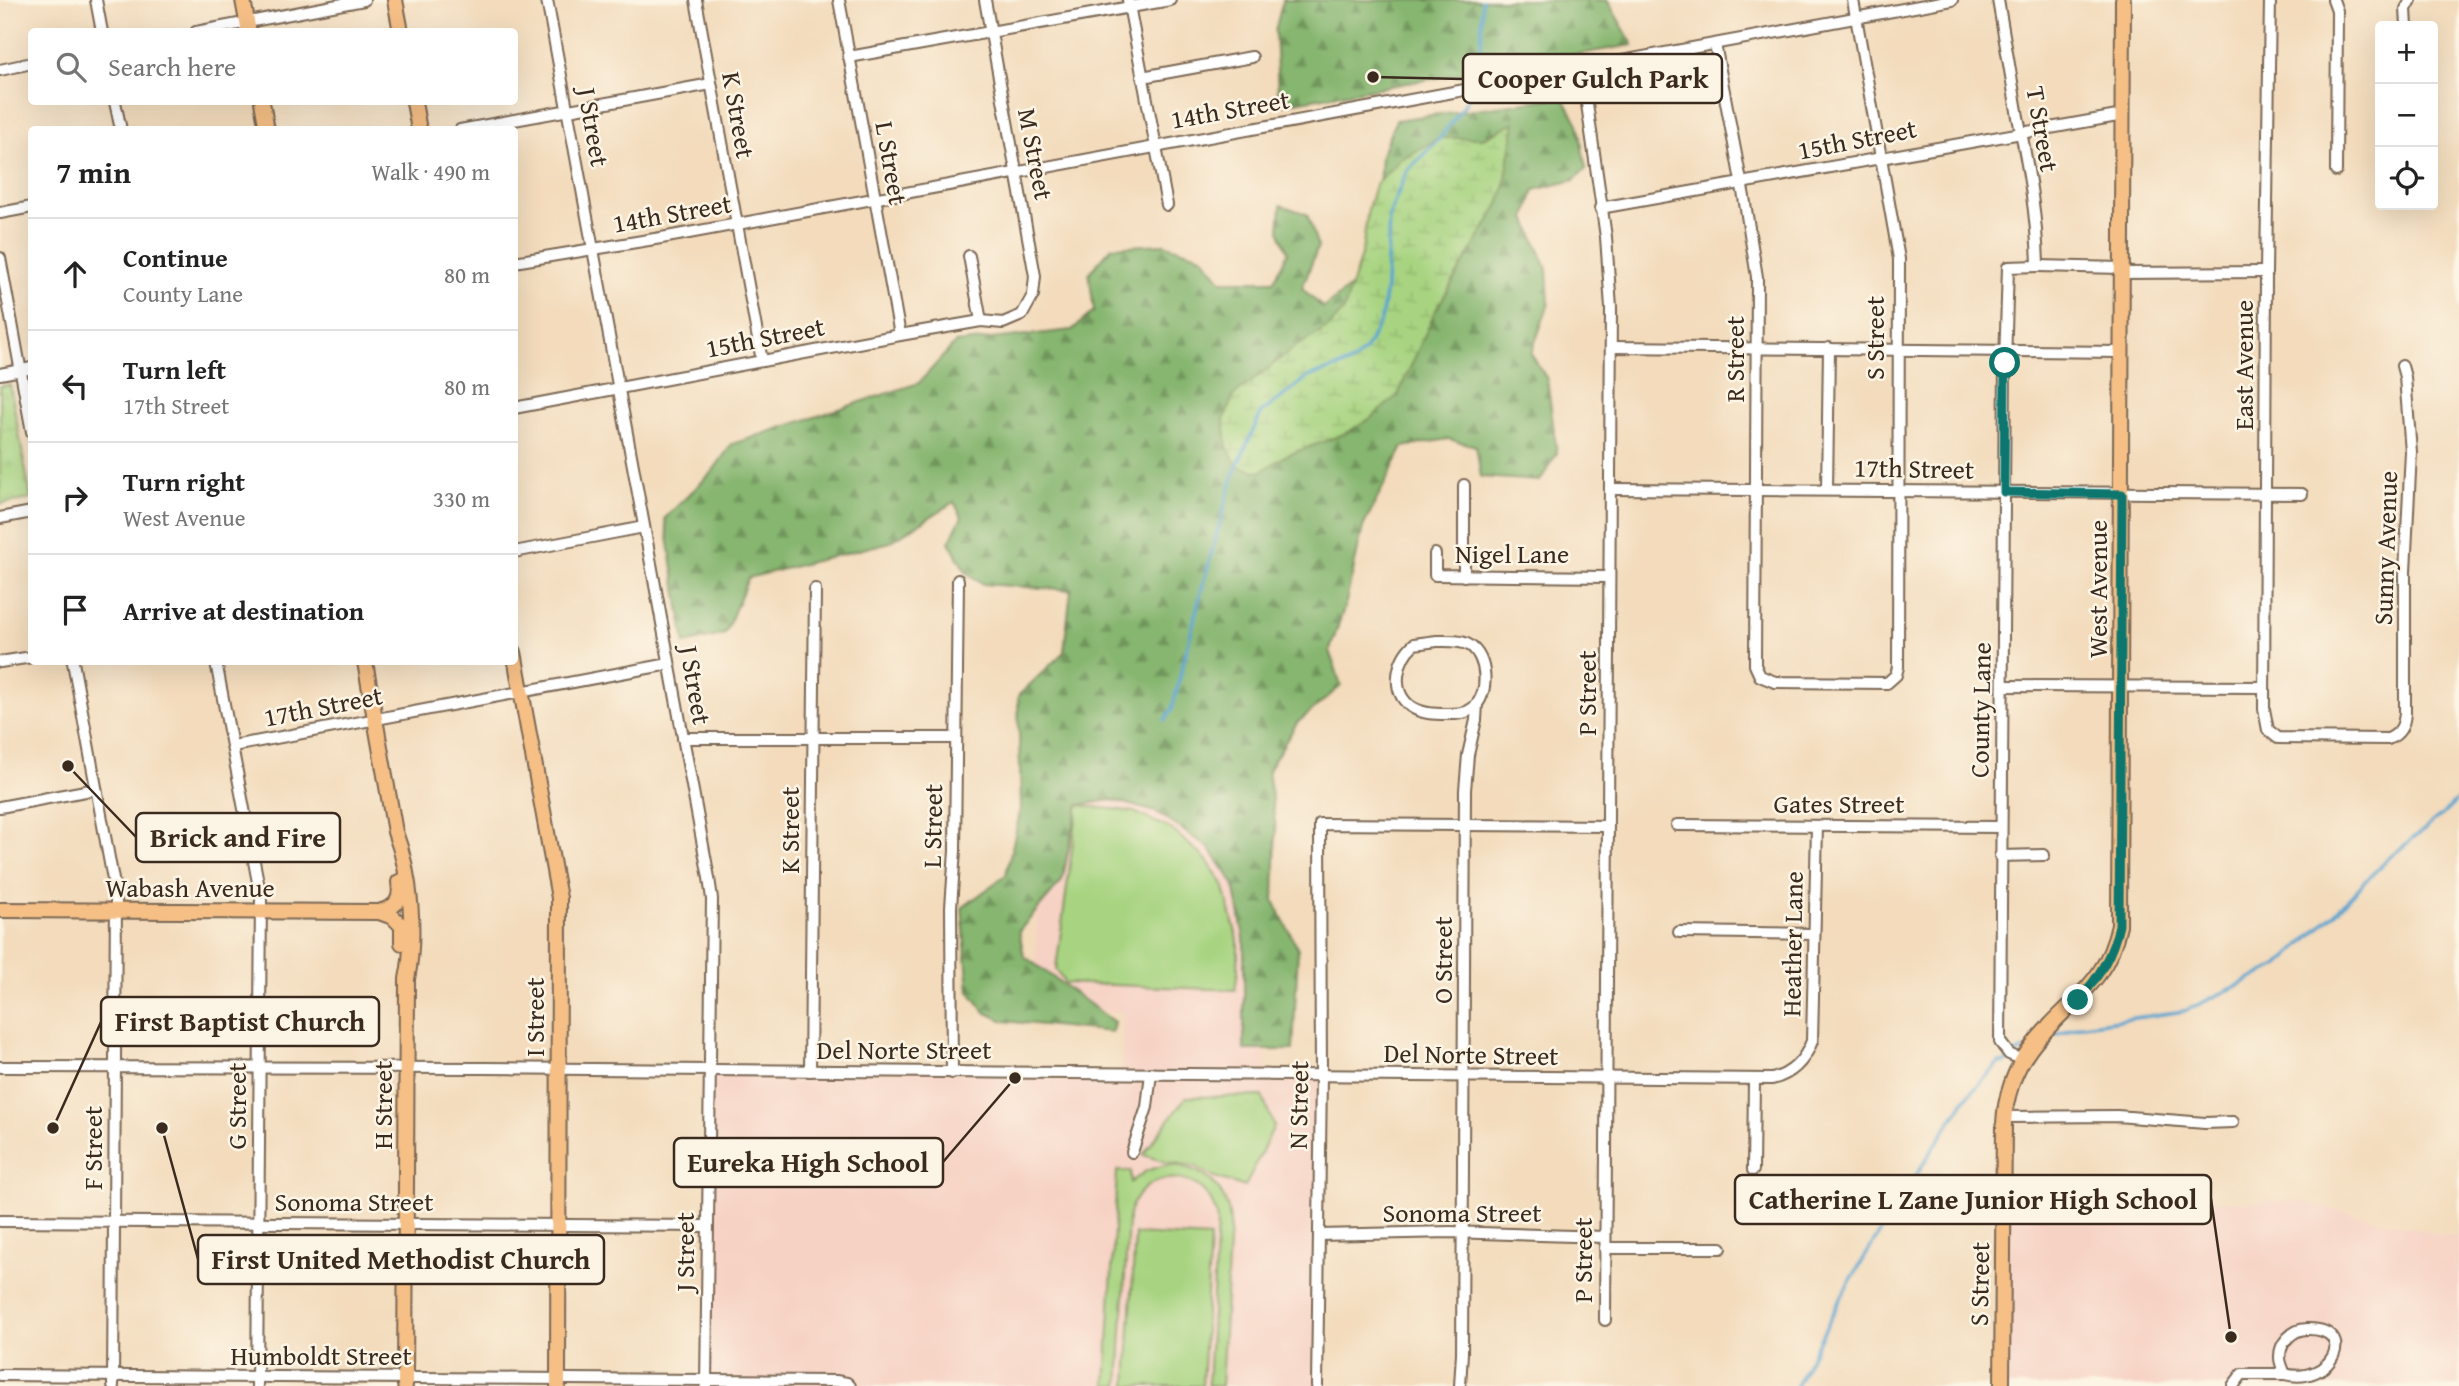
<!DOCTYPE html>
<html lang="en">
<head>
<meta charset="utf-8">
<style>
  body { margin:0; font-family:"Gentium Book Plus",serif; background:#f2f2f2; color:#222 }
  .controls { position:absolute; right:21px; top:21px; display:grid; overflow:hidden; border-radius:7px; box-shadow:0 7px 28px #0002 }
  .controls button { width:63px; height:63px; display:grid; place-items:center; padding:0; border:0; border-bottom:2px solid #e0e0e0; background:#fff; color:#222; font:35px sans-serif }
  .stop { position:absolute; width:21px; height:21px; margin:-16px; border:5px solid #0f766e; border-radius:50%; background:#fff }
  .stop.end { background:#0f766e; border-color:#fff; box-shadow:0 2px 7px #0008 }
  .list { margin:0; padding:0; list-style:none }
  h2 { display:flex; justify-content:space-between; align-items:center; height:91px; margin:0; padding:0 28px; font-size:30px }
  h2 small { font-size:23px; font-weight:400; color:#767676 }
  .list li { display:grid; grid-template-columns:46px 1fr auto; gap:21px; align-items:center; box-sizing:border-box; height:112px; padding:0 28px; border-top:2px solid #e0e0e0 }
  .list b { display:block; font-size:26px; white-space:nowrap }
  .list p { margin:0; font-size:23px; white-space:nowrap; color:#767676 }
  .list em { font-size:23px; font-style:normal; color:#767676 }
  .icon { flex:none; width:38px; height:38px; fill:none; stroke:currentColor; stroke-width:2; stroke-linecap:round; stroke-linejoin:round }
  .map { position:relative; flex:none; width:2459px; height:1386px; overflow:hidden }
  .search { position:absolute; background:#fff; box-shadow:0 7px 28px #0002; left:28px; top:28px; width:490px; height:77px; display:flex; align-items:center; gap:18px; box-sizing:border-box; padding:0 24px; border-radius:7px; color:#767676; font-size:26px }
  .panel { position:absolute; background:#fff; box-shadow:0 7px 28px #0002; left:28px; top:126px; width:490px; height:539px; border-radius:7px }
  .map>svg:first-child { display:block }
  .built { fill:#f6d2c4 }
  .grass { fill:url(#grass-tufts); stroke:#727f50; stroke-width:2 }
  .forest { fill:url(#forest-firs); stroke:#607046; stroke-width:2 }
  .wetland { fill:url(#wetland-marsh); stroke:#727f50; stroke-width:2 }
  .garden { fill:#a8d481; stroke:#727f50; stroke-width:2 }
  .lines { fill:none; stroke-linecap:round; stroke-linejoin:round }
  .stream { stroke:#56a3cf; stroke-width:3.5 }
  .minor-casing { stroke:#7b6855; stroke-width:14 }
  .major-casing { stroke:#7b6855; stroke-width:18 }
  .minor { stroke:#fff; stroke-width:10 }
  .major { stroke:#f5bf86; stroke-width:14 }
  .route { stroke:#0f766e; stroke-width:9 }
  .labels { text-anchor:middle; dominant-baseline:central; stroke-width:5; stroke-linejoin:round; paint-order:stroke }
  .street-label { font-size:26px; fill:#3b2a1e; stroke:#fcf5e5 }
  .leader { fill:none; stroke:#3b2a1e; stroke-width:2.5 }
  .callout-dot { fill:#3b2a1e; stroke:#fcf5e5; stroke-width:2.5 }
  .callout { fill:#fcf5e5; stroke:#3b2a1e; stroke-width:2.5 }
  .callout-label { font-size:28px; text-anchor:middle; font-weight:bold; fill:#3b2a1e }
</style>
</head>
<body>
<div class="map">
<svg width="2459" height="1386" viewBox="0 0 2459 1386">
  <defs>
    <pattern id="grass-tufts" width="24" height="20" patternUnits="userSpaceOnUse" patternTransform="scale(1.75)"><rect width="24" height="20" fill="#a8d481"/><path d="M3 7l-1-3M5 7V3M7 7l1-3M15 17l-1-3M17 17v-4M19 17l1-3" fill="none" stroke="#92b66f"/></pattern>
    <pattern id="forest-firs" width="22" height="20" patternUnits="userSpaceOnUse" patternTransform="scale(1.75)"><rect width="22" height="20" fill="#86b66f"/><path d="M5 1l3.5 6h-7zM16 11l3.5 6h-7z" fill="#6f945b"/></pattern>
    <pattern id="wetland-marsh" width="20" height="14" patternUnits="userSpaceOnUse" patternTransform="scale(1.75)"><rect width="20" height="14" fill="#a8d481"/><path d="M1 5h8M5 5V1M11 12h8M15 12V8" fill="none" stroke="#92b66f"/></pattern>
  </defs>
  <rect width="100%" height="100%" fill="#fcf5e5"/>
  <filter id="ink" filterUnits="userSpaceOnUse"><feTurbulence type="fractalNoise" baseFrequency=".0143" numOctaves="2"/><feDisplacementMap in="SourceGraphic" scale="14" xChannelSelector="R" yChannelSelector="G"/><feConvolveMatrix kernelMatrix="1 2 1 2 8 2 1 2 1" color-interpolation-filters="sRGB"/></filter>
  <filter id="wash" filterUnits="userSpaceOnUse"><feTurbulence type="fractalNoise" baseFrequency=".00686" numOctaves="4" result="noise"/><feDisplacementMap in="SourceGraphic" scale="28" xChannelSelector="R" yChannelSelector="G"/><feGaussianBlur stdDeviation="1.57" result="paint"/><feColorMatrix in="noise" values="0 0 0 0 0 0 0 0 0 0 0 0 0 0 0 0 0 1.4 0 .05"/><feComposite in="paint" operator="in"/></filter>
  <g filter="url(#wash)">
    <rect width="100%" height="100%" fill="#f3dbbc"/>
    <g class="built">
      <path d="M1037,776h228l1,298 55,1 -4,311h-611l4,-316 411,3 2,-61 -87,-5z"/>
      <path d="M2300,1201l146,35h13v150h-457l2,-184z"/>
    </g>
    <path class="grass" d="M10,385l21,114 -31,5v-118z"/>
    <g class="forest">
      <path d="M1283,0h324l26,45 -351,59 -4,-12 -3,-61z"/>
      <path d="M1563,97l15,27 8,45 -12,11 -40,10 -8,28 21,51 2,34 -18,51 16,25 10,74 -17,28 -59,-4 -5,-31 -28,-7 -45,8 -40,80 -17,75 -16,48 11,36 -44,37 -29,47 8,60 -2,71 24,48 -5,101h-49v-112l-10,-54 -25,-36 -53,-36 -43,-12 -35,5 -16,76 -43,50 5,25 90,66 -2,10 -108,-11 -19,-9 -16,-21 -7,-83 44,-33 15,-67 -3,-112 46,-44 7,-62 -88,-6 -17,-12 -17,-30 13,-25 -8,-15 -64,40 -142,36 -23,56 -40,10 -20,-126 47,-46 20,-28 187,-61 36,-40 117,-13 22,-19 -5,-38 23,-26 52,-3 38,12 20,25h52l14,-29 -9,-22 2,-25 26,9 11,33 -16,41 21,20 43,-33 11,-47 4,-73 15,-35z"/>
    </g>
    <path class="wetland" d="M1515,122l-11,68 -5,14 -63,106 -38,85 -27,23 -27,16 -59,22 -25,16 -23,-6 -10,-20 -3,-26 9,-24 61,-48 35,-21 15,-17 18,-58 6,-43 7,-24 25,-26 40,-21h43z"/>
    <g class="garden">
      <path d="M1078,805l56,7 37,17 34,29 18,26 15,57v30l-3,19 -170,-7 -9,-14z"/>
      <path d="M1262,1096l12,30 -29,61 -33,-11 -17,-10 -29,-4 -23,-7 43,-58z"/>
      <path d="M1165,1165c37,-1 64,23 65,60l-9,161h-13l9,-162c-2,-58 -81,-62 -89,-4l-9,166h-13l11,-215 14,1v10l15,-11z"/>
      <path d="M1135,1234l75,4 -8,148h-75z"/>
    </g>
    <g class="lines">
      <g class="stream">
        <path d="M1165,720l7,-11 31,-125 31,-111 27,-60 47,-36 45,-15 13,-13 15,-29 5,-33 3,-71 17,-44 34,-34 25,-34 16,-49 1,-55"/>
        <path d="M2045,1039l38,-14 102,-14 93,-45 57,-53 50,-52 57,-46 17,-17"/>
        <path d="M1796,1386l50,-98 50,-82 70,-108 33,-35h6l18,-14"/>
      </g>
    </g>
  </g>
  <g filter="url(#ink)">
    <g class="lines">
      <defs>
        <g id="minor">
          <path d="M96,0l6,32"/>
          <path d="M547,0l162,878 3,21 -6,487"/>
          <path d="M696,0l66,361"/>
          <path d="M839,0l61,335"/>
          <path d="M1128,0l39,205"/>
          <path d="M1998,0c7,39 13,78 20,117 10,49 19,99 20,149l-30,1 -3,96 -5,679 9,12 13,6"/>
          <path d="M2270,0l-4,272 -2,437 4,21 10,8 110,1c12,-5 16,-13 17,-26v-141l6,-120 -6,-75 -3,-11"/>
          <path d="M2333,0l4,11 -1,160"/>
          <path d="M2407,26l-1,-17 5,-9"/>
          <path d="M196,32l168,-32"/>
          <path d="M1715,44l29,153 13,80 -2,388 5,11 15,6 112,1 9,-8 2,-8 1,-408 -46,-259"/>
          <path d="M849,57l321,-57"/>
          <path d="M1582,69l24,168 5,71 -6,1012"/>
          <path d="M0,70l32,-7"/>
          <path d="M1142,77l110,-20"/>
          <path d="M115,102l6,28"/>
          <path d="M460,130l251,-46"/>
          <path d="M1600,208l523,-93"/>
          <path d="M0,213l32,-6"/>
          <path d="M969,256l12,65"/>
          <path d="M0,258l32,174"/>
          <path d="M514,262l153,-25 1285,-237"/>
          <path d="M2038,266l84,2"/>
          <path d="M2122,273l144,-1"/>
          <path d="M1611,347l511,5"/>
          <path d="M0,374l32,-6"/>
          <path d="M514,408l386,-73 81,-14 22,2 19,-8 11,-20 2,-19 -50,-276"/>
          <path d="M1610,489l692,5"/>
          <path d="M1827,490l2,-142"/>
          <path d="M0,518l32,-6"/>
          <path d="M514,552l130,-25"/>
          <path d="M1435,554v21l174,2"/>
          <path d="M1464,576v-91"/>
          <path d="M1437,641c10,0 23,-1 32,4 19,11 21,50 4,63 -7,6 -17,6 -26,6 -12,0 -26,0 -37,-8 -20,-16 -13,-47 4,-62z"/>
          <path d="M0,662l32,-5"/>
          <path d="M73,662l43,234 -3,490"/>
          <path d="M216,662l45,236 -4,488"/>
          <path d="M2004,686l260,1"/>
          <path d="M683,738h272"/>
          <path d="M233,746l436,-82"/>
          <path d="M0,807l96,-18"/>
          <path d="M1677,825l324,2"/>
          <path d="M2000,856l44,-1"/>
          <path d="M1679,932l135,2"/>
          <path d="M0,1067l483,1 1289,11c20,-5 33,-19 40,-38l5,-215"/>
          <path d="M810,1071l5,-482"/>
          <path d="M952,1073l-1,-166 4,-56 3,-271"/>
          <path d="M2004,1117l113,-1 88,7 28,-1"/>
          <path d="M1132,1152l15,-45 4,-34"/>
          <path d="M1753,1170l1,-90"/>
          <path d="M0,1221l707,5"/>
          <path d="M1319,1235l131,-3 155,5"/>
          <path d="M1605,1248h116"/>
          <path d="M0,1375l836,6 11,2 3,3"/>
          <path d="M1317,1386l4,-311 -1,-251 288,2"/>
          <path d="M1460,1386l2,-33 3,-563 3,-35 8,-35 1,-16"/>
          <path d="M2233,1386l9,-12h43c47,12 74,-46 22,-45 -14,0 -28,14 -27,29 0,5 3,11 5,16"/>
        </g>
        <g id="major">
          <path d="M243,0l6,32"/>
          <path d="M395,0l6,32"/>
          <path d="M262,102l5,28"/>
          <path d="M414,102l5,28"/>
          <path d="M514,652l45,246 -1,488"/>
          <path d="M365,662l30,170c16,42 21,104 12,147l-2,407"/>
          <path d="M0,910l379,2c17,-5 23,-11 20,-30"/>
          <path d="M379,912l14,5 9,9v17"/>
          <path d="M2002,1386l2,-262c1,-26 10,-54 26,-75 34,-47 76,-60 89,-124l4,-925"/>
        </g>
      </defs>
      <use href="#minor" class="minor-casing"/>
      <use href="#major" class="major-casing"/>
      <use href="#minor" class="minor"/>
      <use href="#major" class="major"/>
    </g>
  </g>
  <g class="lines" filter="url(#ink)">
    <path class="route" d="M2005,363l-1,129 118,2 -3,431c-6,29 -20,53 -41,75"/>
  </g>
  <g class="labels">
    <g class="street-label">
      <text transform="translate(1230 109) rotate(-10)">14th Street</text>
      <text transform="translate(739 115) rotate(80)">K Street</text>
      <text transform="translate(594 127) rotate(80)">J Street</text>
      <text transform="translate(2043 129) rotate(80)">T Street</text>
      <text transform="translate(1857 139) rotate(-11)">15th Street</text>
      <text transform="translate(1036 154) rotate(79)">M Street</text>
      <text transform="translate(892 163) rotate(80)">L Street</text>
      <text transform="translate(672 213) rotate(-10)">14th Street</text>
      <text transform="translate(765 337) rotate(-11)">15th Street</text>
      <text transform="translate(1874 338) rotate(-90)">S Street</text>
      <text transform="translate(1734 359) rotate(-90)">R Street</text>
      <text transform="translate(2243 365) rotate(-90)">East Avenue</text>
      <text transform="translate(1914 468) rotate(1)">17th Street</text>
      <text transform="translate(2385 548) rotate(-88)">Sunny Avenue</text>
      <text x="1512" y="553">Nigel Lane</text>
      <text transform="translate(2097 589) rotate(-90)">West Avenue</text>
      <text transform="translate(696 685) rotate(80)">J Street</text>
      <text transform="translate(1586 693) rotate(-90)">P Street</text>
      <text transform="translate(323 706) rotate(-11)">17th Street</text>
      <text transform="translate(1980 710) rotate(-89)">County Lane</text>
      <text x="1839" y="803">Gates Street</text>
      <text transform="translate(932 826) rotate(-89)">L Street</text>
      <text transform="translate(789 830) rotate(-90)">K Street</text>
      <text x="190" y="887">Wabash Avenue</text>
      <text transform="translate(1792 944) rotate(-89)">Heather Lane</text>
      <text transform="translate(1442 960) rotate(-90)">O Street</text>
      <text transform="translate(534 1017) rotate(-90)">I Street</text>
      <text x="904" y="1049">Del Norte Street</text>
      <text transform="translate(1471 1054) rotate(1)">Del Norte Street</text>
      <text transform="translate(382 1105) rotate(-90)">H Street</text>
      <text transform="translate(1298 1105) rotate(-89)">N Street</text>
      <text transform="translate(236 1106) rotate(-90)">G Street</text>
      <text transform="translate(92 1148) rotate(-90)">F Street</text>
      <text x="354" y="1201">Sonoma Street</text>
      <text x="1462" y="1212">Sonoma Street</text>
      <text transform="translate(684 1252) rotate(-90)">J Street</text>
      <text transform="translate(1582 1260) rotate(-90)">P Street</text>
      <text transform="translate(1979 1284) rotate(-89)">S Street</text>
      <text x="321" y="1355">Humboldt Street</text>
    </g>
  </g>
  <path class="leader" d="M1373 77L1463 79M68 766L136 837M53 1128L101 1022M1015 1078L943 1162M2231 1337L2211 1199M162 1128L198 1259"/>
  <g class="callout-dot">
    <circle cx="1373" cy="77" r="7"/>
    <circle cx="68" cy="766" r="7"/>
    <circle cx="53" cy="1128" r="7"/>
    <circle cx="1015" cy="1078" r="7"/>
    <circle cx="2231" cy="1337" r="7"/>
    <circle cx="162" cy="1128" r="7"/>
  </g>
  <g class="callout">
    <rect x="1463" y="54" width="259" height="49" rx="7"/>
    <rect x="136" y="813" width="204" height="49" rx="7"/>
    <rect x="101" y="997" width="278" height="49" rx="7"/>
    <rect x="674" y="1138" width="269" height="49" rx="7"/>
    <rect x="1735" y="1175" width="476" height="49" rx="7"/>
    <rect x="198" y="1235" width="406" height="49" rx="7"/>
  </g>
  <g class="callout-label">
    <text x="1593" y="88">Cooper Gulch Park</text>
    <text x="238" y="847">Brick and Fire</text>
    <text x="240" y="1031">First Baptist Church</text>
    <text x="808" y="1172">Eureka High School</text>
    <text x="1973" y="1209">Catherine L Zane Junior High School</text>
    <text x="401" y="1269">First United Methodist Church</text>
  </g>
</svg>
<div class="controls">
<button>+</button>
<button>−</button>
<button><svg class="icon" aria-label="locate" viewBox="0 0 24 24"><circle cx="12" cy="12" r="6"/><path d="M12 2v4M12 18v4M2 12h4M18 12h4"/></svg></button>
</div>
<div class="stop" style="left:2005px;top:363px"></div>
<div class="stop end" style="left:2078px;top:1000px"></div>
<div class="search"><svg class="icon" aria-label="search" viewBox="0 0 24 24"><circle cx="10" cy="10" r="6"/><path d="M15 15l6 6"/></svg>Search here</div>
<section class="panel">
<h2>7 min<small>Walk · 490 m</small></h2>
<ul class="list">
<li><svg class="icon" aria-label="ahead" viewBox="0 0 24 24"><path d="M12 20V5M6 11l6-6 6 6"/></svg><div><b>Continue</b><p>County Lane</p></div><em>80 m</em></li>
<li><svg class="icon" aria-label="left" viewBox="0 0 24 24"><path d="M17 20v-9H6M10 6l-5 5 5 5"/></svg><div><b>Turn left</b><p>17th Street</p></div><em>80 m</em></li>
<li><svg class="icon" aria-label="right" viewBox="0 0 24 24"><path d="M7 20v-9h11M14 6l5 5-5 5"/></svg><div><b>Turn right</b><p>West Avenue</p></div><em>330 m</em></li>
<li><svg class="icon" aria-label="arrive" viewBox="0 0 24 24"><path d="M6 21V4h12l-3 4 3 4H6"/></svg><div><b>Arrive at destination</b></div></li>
</ul>
</section>
</div>
</body>
</html>
